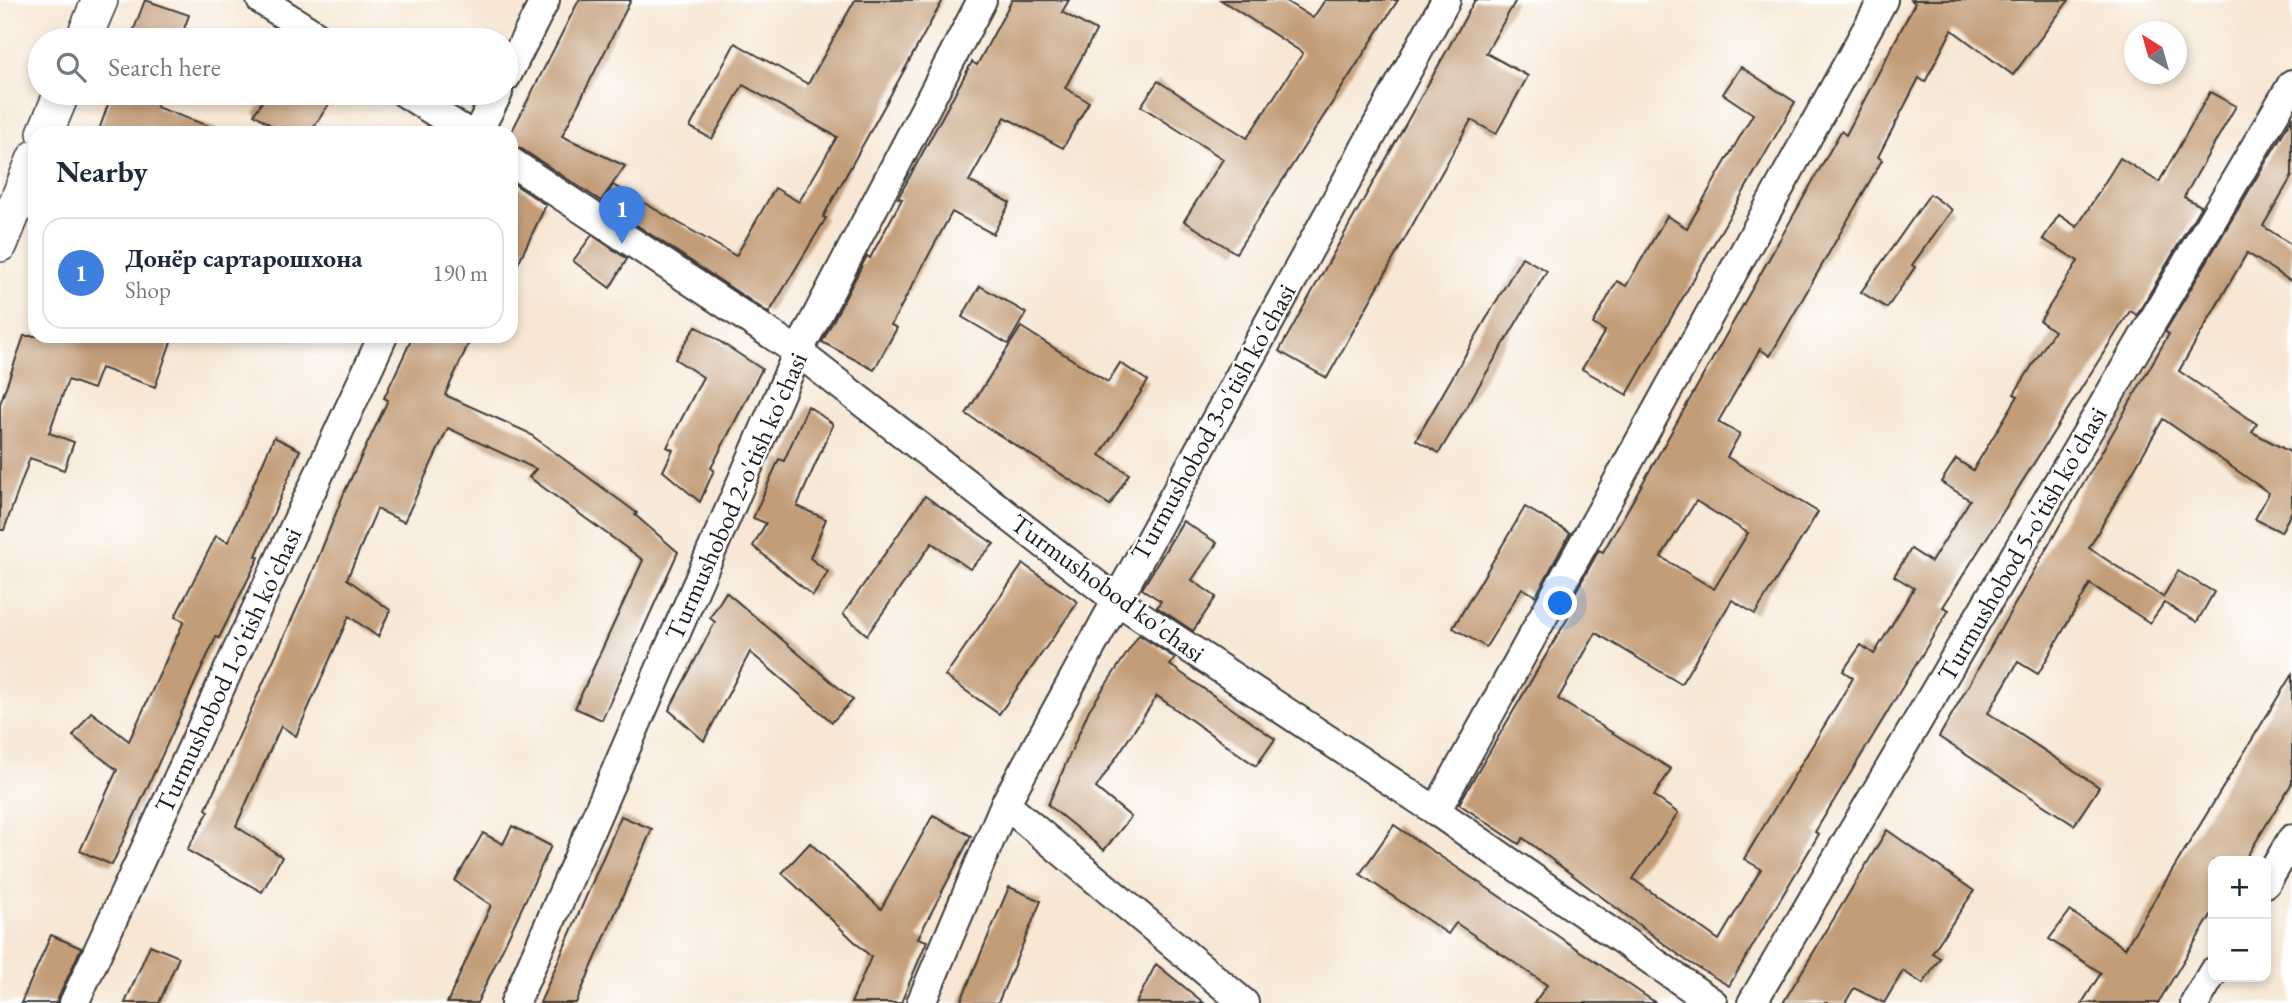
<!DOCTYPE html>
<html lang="en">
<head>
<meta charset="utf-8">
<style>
  body { margin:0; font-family:"EB Garamond",serif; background:#f6f6f7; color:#1f2937 }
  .controls { position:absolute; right:21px; bottom:21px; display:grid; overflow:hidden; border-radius:14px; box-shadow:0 4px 10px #0003 }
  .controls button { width:63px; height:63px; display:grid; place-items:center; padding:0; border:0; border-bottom:2px solid #e0e1e3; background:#fff; color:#1f2937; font:35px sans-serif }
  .compass { position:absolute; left:2124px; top:21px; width:63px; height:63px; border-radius:50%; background:#fff; box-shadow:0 4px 10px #0003; rotate:323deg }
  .you { position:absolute; left:1561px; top:604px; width:24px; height:24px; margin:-18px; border:5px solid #fff; border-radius:50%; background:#1a73e8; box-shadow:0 0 0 10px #1a73e833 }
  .badge { display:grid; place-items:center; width:46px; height:46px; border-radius:50%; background:#d1495b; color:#fff; font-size:23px; font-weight:700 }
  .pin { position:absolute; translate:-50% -58px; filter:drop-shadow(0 2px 4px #0008) }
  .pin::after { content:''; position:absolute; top:37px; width:24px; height:21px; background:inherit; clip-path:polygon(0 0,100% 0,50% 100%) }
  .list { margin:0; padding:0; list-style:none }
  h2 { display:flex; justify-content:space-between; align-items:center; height:91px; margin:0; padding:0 28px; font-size:30px }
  h2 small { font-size:23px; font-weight:400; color:#747a83 }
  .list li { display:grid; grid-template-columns:46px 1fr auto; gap:21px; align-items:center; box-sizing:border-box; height:112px; margin:0 14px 14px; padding:0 14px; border:2px solid #e0e1e3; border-radius:21px }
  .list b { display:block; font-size:26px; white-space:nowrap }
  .list p { margin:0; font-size:23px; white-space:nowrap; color:#747a83 }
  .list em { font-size:23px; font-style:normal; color:#747a83 }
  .icon { flex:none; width:38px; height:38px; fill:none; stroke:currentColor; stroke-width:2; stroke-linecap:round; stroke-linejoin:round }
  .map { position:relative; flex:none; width:2292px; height:1003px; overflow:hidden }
  .search { position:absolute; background:#fff; box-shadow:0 4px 10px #0003; left:28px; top:28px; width:490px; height:77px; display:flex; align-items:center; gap:18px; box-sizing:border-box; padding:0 24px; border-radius:38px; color:#747a83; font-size:26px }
  .panel { position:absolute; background:#fff; box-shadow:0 4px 10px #0003; left:28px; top:126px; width:490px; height:217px; border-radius:21px }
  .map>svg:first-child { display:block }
  .building { fill:#c29d78; fill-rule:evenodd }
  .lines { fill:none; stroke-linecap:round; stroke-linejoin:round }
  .minor-casing { stroke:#3d3a38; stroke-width:32 }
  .tertiary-casing { stroke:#3d3a38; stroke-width:38 }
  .minor { stroke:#fff; stroke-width:28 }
  .tertiary { stroke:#fff; stroke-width:35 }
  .labels { text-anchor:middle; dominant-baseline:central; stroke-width:5; stroke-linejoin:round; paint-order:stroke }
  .street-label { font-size:26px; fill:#1c1c1c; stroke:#fff }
</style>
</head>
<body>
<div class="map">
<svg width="2292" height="1003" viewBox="0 0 2292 1003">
  <rect width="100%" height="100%" fill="#fff"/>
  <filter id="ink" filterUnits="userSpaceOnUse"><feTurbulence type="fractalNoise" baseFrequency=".0143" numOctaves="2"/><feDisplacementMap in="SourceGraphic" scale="14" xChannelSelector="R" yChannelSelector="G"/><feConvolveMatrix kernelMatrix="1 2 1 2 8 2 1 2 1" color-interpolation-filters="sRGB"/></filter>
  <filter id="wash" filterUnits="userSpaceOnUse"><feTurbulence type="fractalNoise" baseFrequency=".00686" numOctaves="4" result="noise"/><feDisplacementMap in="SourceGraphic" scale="28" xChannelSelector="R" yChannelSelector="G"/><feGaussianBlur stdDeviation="1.57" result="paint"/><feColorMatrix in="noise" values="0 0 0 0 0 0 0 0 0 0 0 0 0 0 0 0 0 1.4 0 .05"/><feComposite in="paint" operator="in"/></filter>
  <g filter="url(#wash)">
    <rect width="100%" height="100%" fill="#f7e7d4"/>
    <g id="blocks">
      <g class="building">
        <path d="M145,0l44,15 -9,25h-50z"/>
        <path d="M579,0h52l-69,136 63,30 -24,35 -81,-53 -9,-2v-13z"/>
        <path d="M855,0h88l-120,217 3,1 -57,95 -167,-111 11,-17 123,71 39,-68 24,14 38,-65 -94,-52 -31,54 -22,-12 45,-84 73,41z"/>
        <path d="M1012,0h57l-7,12 34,19 -31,57 24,14 -26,46 -58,-31 -36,64 41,22 -17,31 -41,-22 -61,113 6,3 -23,42 -52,-28 45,-86 3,2 32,-59 -4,-1 74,-136 5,3z"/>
        <path d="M1221,0h63l29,18 12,-18h73l-162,253 -52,-32 39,-62 -82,-53 17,-25 89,57 56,-85z"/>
        <path d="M1475,0h41l-30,53 42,23 -32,58 -25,-14 -144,258 -48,-27z"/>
        <path d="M1911,0h158l-56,75 -61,-45 -27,52 -6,-4 -41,79 4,3 -112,196 -10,-7 -42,73 22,12 -13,23 91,55 -63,102 -23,-14 -51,84 -85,-51 -38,66 113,70 -17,27 24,17 -45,66 86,61 42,-71 -17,-10 109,-181 -10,-7 18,-26 13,9 40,-66 -20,-12 17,-27 20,13 39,-62 -29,-18 15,-23 17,11 45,-74 -4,-2 40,-63 -14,-10 38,-60 -35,-22 16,-24 18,12 43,-69 39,24 51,-90 26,14 -52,91 17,9 -64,109 -7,-4 -187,296 6,3 -134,222 4,2 -90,152 -42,-25 -164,-123 -4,6 -60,-40 110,-188 -5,-3 35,-63 4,2 21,-36 217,-385 5,4 69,-132zM1696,501l52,32 -34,56 -53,-32z"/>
        <path d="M1741,67l54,35 -168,293 -45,-26 23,-38 -12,-7 24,-43 9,5 41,-70 20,12 66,-114 -30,-20z"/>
        <path d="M112,93h49l-5,14 61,22v4h-119z"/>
        <path d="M268,93h68l-26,40h-27l-29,-19z"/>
        <path d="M2292,118v58l-29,50 29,19v37l-45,-29 -68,118 78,53 -5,8 38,20 2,-5v64l-11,21 -26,-13 14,-26 -106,-74 -74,129 74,49 15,-26 36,21 -17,30 -33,-19 -14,20 -60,-39 -52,90 -20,-12 -30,51 111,74 -25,38 -135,-88 230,-403 -4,-2z"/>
        <path d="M511,182l35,23 -35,73z"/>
        <path d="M1930,194l22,16 -40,55 3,2 -28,41 -26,-16z"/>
        <path d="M592,235l35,24 -17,29 -37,-27z"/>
        <path d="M1522,257l25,14 -108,182 -23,-13z"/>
        <path d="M980,286l46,27 -18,31 -46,-27z"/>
        <path d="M696,326l66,43 -51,99 3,2 -14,32 -37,-31 10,-21 -6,-3 36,-70 -28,-18z"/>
        <path d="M1021,327l87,55 12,-19 28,18 -48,74 29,19 -19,31 -144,-91z"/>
        <path d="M24,336h149l-18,51 -54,-19 -8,21 -25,-9 -19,53 25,9 -10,28 -34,-12 -26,72h-4v-126z"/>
        <path d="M413,336h59l-27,59 82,37 110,81 -2,2 43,37 -76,168 -27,-12 68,-148 -114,-83 7,-8 -88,-41 -44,94 -27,-13 -30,70 43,31 -12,27 -29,-21 -53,120 -15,-10 -45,100 46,31 -20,35 -75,-42 22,-39 -3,-2 101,-223 37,-93 44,-93 -4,-2z"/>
        <path d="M808,406l25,18 -36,82 29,13 -16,39 18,14 -15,24 -60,-50 13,-23 -13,-5 26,-59 5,2z"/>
        <path d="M274,437l26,13 -44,106 3,1 -40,81 -3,-1 -104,228 -32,-14 37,-81 -44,-34 18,-24 38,29 55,-120 -9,-4 41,-81 12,6z"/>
        <path d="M925,496l69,48 -24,25 -38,-26 -65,92 -24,-21z"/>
        <path d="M1525,507l45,26 -34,63 -14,-8 -36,59 -33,-19z"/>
        <path d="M1183,521l34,22 -25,37 24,17 -23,34 -36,-24 4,-6 -19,-12z"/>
        <path d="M1023,564l55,38 -79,112 -54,-38z"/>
        <path d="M726,592l127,108 -21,22 -82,-70 -46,89 -35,-31 46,-88 -5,-4z"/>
        <path d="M1139,635l36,23 -5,7 105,74 -19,27 -99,-70 -61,92 35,29 -27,33 -56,-45 41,-95z"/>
        <path d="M2292,674v109l-48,78h-31v51l-55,91h-76l19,-30 -52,-34 21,-28 55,37z"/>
        <path d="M933,815l38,21 -53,102 9,3 -26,62h-50l20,-46 -89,-84 28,-30 71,66z"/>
        <path d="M621,816l31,13 -76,174h-36z"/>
        <path d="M1394,825l136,92 126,86h-122l13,-18 -91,-62 -8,11 -88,-60z"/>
        <path d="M512,826l39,20 -74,157h-30l44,-98 -36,-24 28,-48 20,11z"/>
        <path d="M1887,830l87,61 -42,62 8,5 -17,26 -20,-13 -19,32 -30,-15 -9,15h-62z"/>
        <path d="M1009,887l32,14 -43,102h-38z"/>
        <path d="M51,935l30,13 -8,18 -17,37h-35z"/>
        <path d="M150,945l29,12 -20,46h-34z"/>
        <path d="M1156,964l48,39h-68z"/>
      </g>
    </g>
  </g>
  <g filter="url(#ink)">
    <use href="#blocks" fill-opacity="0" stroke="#3d3a38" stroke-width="2"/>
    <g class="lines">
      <defs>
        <g id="minor">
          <path d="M261,0l62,40"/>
          <path d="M506,77l39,-77"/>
          <path d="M405,93l63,40"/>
          <path d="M477,133l21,-40"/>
          <path d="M511,162l287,190 317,247 321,212 277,192"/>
          <path d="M1005,804l239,199"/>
          <path d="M1436,811l447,-811"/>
          <path d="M2266,883l26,-44"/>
          <path d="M74,1003l309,-667"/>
          <path d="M515,1003l283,-651 184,-352"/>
          <path d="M921,1003l84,-199 441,-804"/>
          <path d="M1752,1003l540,-919"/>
          <path d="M2195,1003l18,-31"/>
        </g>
        <g id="tertiary">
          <path d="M83,40l17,-40"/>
          <path d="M45,133l17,-40"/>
          <path d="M0,244l35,-86"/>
        </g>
      </defs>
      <use href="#minor" class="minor-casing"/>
      <use href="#tertiary" class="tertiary-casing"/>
      <use href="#minor" class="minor"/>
      <use href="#tertiary" class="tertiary"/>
    </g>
  </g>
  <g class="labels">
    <g class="street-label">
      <text transform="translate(1213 422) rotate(-61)">Turmushobod 3-o'tish ko'chasi</text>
      <text transform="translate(736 496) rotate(-66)">Turmushobod 2-o'tish ko'chasi</text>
      <text transform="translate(2022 544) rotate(-60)">Turmushobod 5-o'tish ko'chasi</text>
      <text transform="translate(1108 588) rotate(36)">Turmushobod ko'chasi</text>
      <text transform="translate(228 670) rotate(-65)">Turmushobod 1-o'tish ko'chasi</text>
    </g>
  </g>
</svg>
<div class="controls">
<button>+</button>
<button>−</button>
</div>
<svg class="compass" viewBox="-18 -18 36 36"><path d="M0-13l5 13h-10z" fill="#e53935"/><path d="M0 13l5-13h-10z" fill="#747a83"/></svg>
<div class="you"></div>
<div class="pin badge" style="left:622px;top:244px;background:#3f7fe0">1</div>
<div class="search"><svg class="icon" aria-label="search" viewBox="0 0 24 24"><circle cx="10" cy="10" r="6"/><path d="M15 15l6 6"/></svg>Search here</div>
<section class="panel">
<h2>Nearby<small></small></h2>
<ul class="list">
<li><span class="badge" style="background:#3f7fe0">1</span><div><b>Донёр сартарошхона</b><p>Shop</p></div><em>190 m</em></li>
</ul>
</section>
</div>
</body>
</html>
